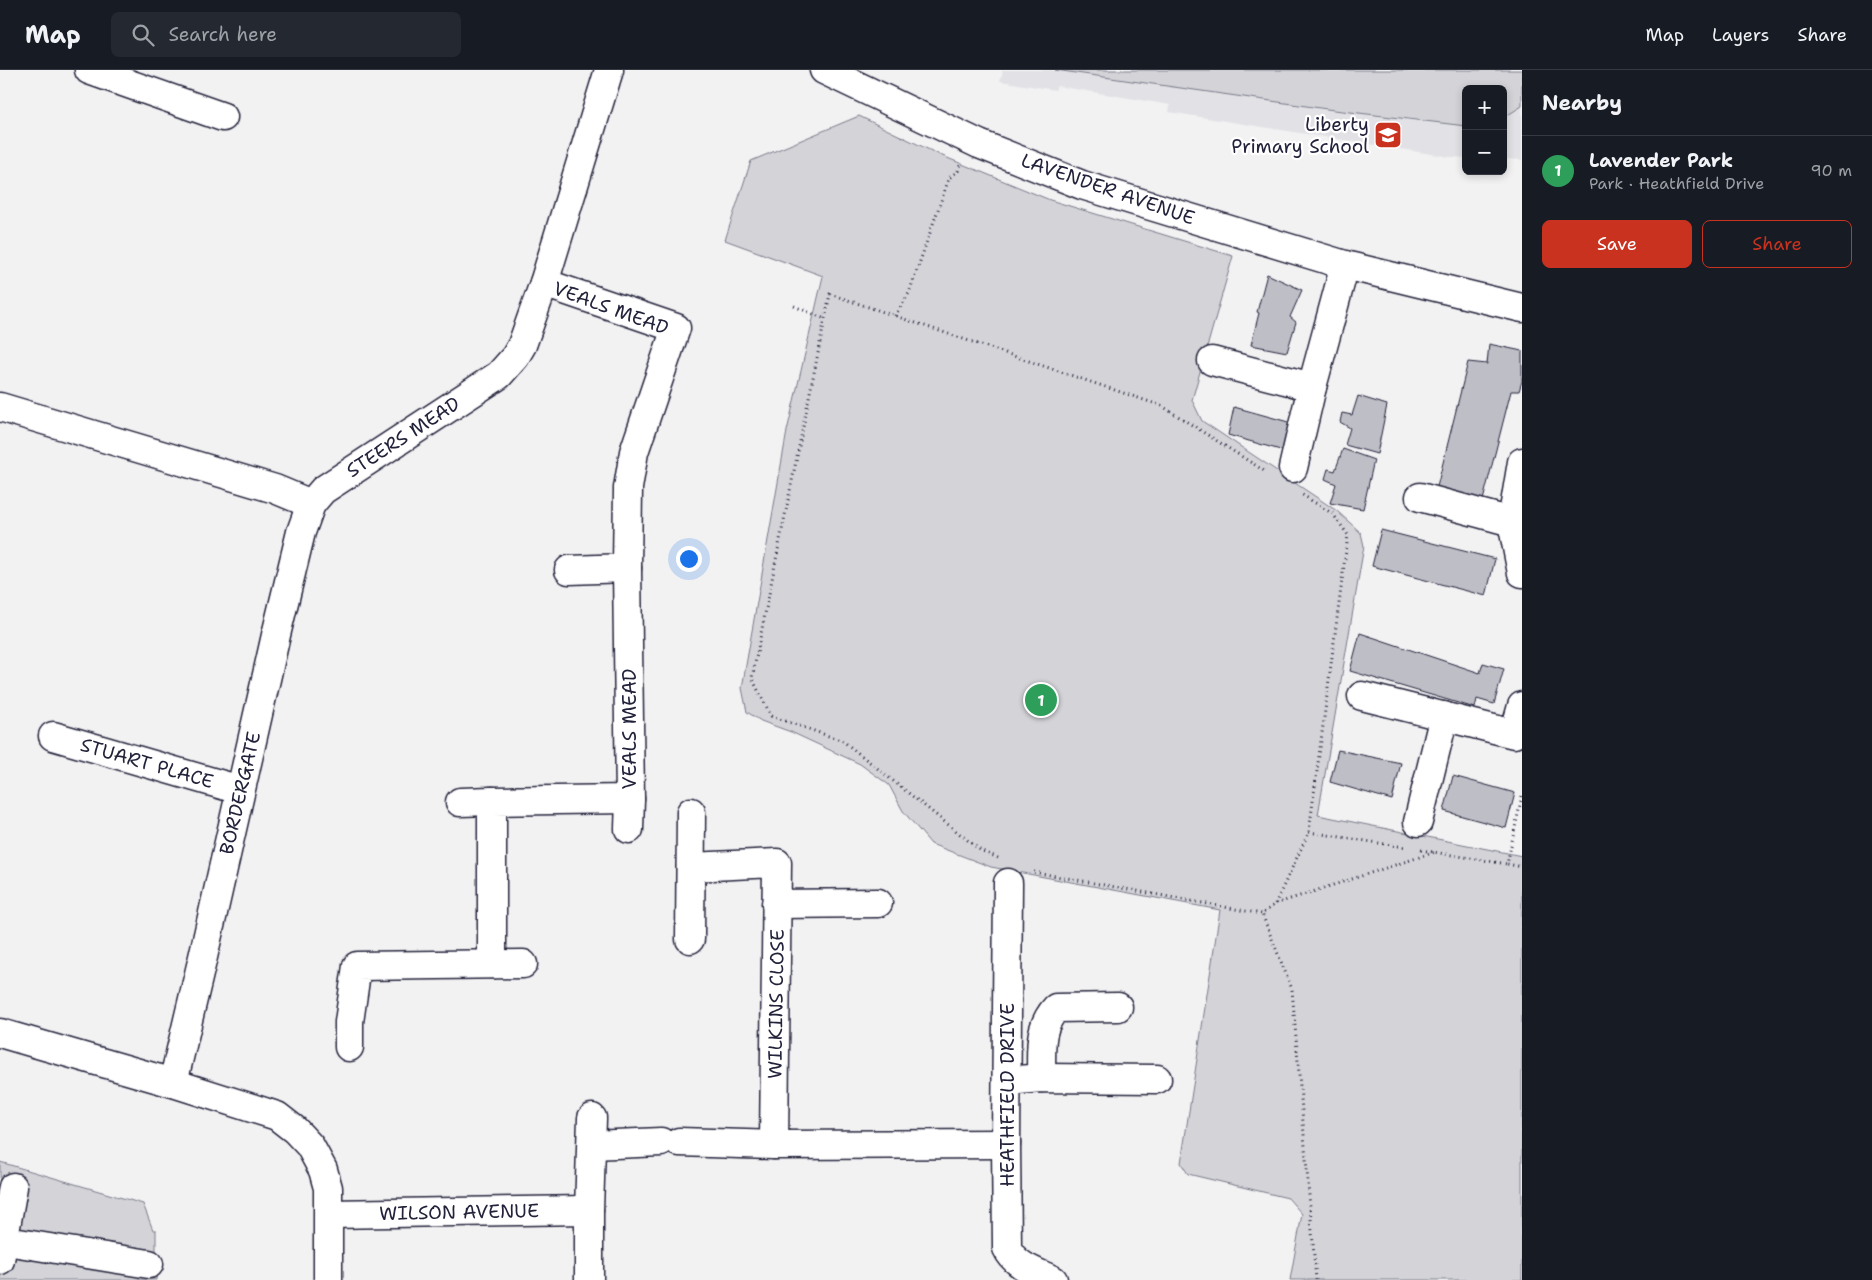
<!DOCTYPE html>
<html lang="en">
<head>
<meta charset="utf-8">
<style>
  body { margin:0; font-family:"Shantell Sans",sans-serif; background:#242831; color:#f1f3f6 }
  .controls { position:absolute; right:15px; top:15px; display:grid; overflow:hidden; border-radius:8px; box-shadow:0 2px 8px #0003 }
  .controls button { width:45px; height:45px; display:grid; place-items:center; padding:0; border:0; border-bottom:1px solid #363941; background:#171b24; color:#f1f3f6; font:25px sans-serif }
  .you { position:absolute; left:688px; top:488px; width:18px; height:18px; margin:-12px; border:4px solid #fff; border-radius:50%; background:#1a73e8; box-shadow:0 0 0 8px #1a73e833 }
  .badge { display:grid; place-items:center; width:32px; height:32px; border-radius:50%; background:#c8321e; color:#fff; font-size:16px; font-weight:700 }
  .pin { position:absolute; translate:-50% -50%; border:2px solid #fff; box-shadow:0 1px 5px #0006 }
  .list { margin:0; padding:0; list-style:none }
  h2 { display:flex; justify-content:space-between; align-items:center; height:65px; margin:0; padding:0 20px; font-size:21px }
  h2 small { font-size:16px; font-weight:400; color:#9ea1a6 }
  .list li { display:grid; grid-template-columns:32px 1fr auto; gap:15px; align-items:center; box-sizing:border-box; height:70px; padding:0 20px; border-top:1px solid #363941 }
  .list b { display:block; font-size:19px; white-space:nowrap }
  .list p { margin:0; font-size:16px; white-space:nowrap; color:#9ea1a6 }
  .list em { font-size:16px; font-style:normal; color:#9ea1a6 }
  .actions { display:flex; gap:10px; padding:15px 20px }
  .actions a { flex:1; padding:11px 0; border:1px solid #c8321e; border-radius:8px; text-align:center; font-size:18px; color:#c8321e }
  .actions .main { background:#c8321e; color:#fff }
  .icon { flex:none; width:28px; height:28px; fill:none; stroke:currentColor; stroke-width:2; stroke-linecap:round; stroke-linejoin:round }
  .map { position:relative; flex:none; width:1522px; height:1210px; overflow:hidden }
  header { display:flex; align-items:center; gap:30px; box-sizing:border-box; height:70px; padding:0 25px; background:#171b24; border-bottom:1px solid #363941 }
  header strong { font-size:24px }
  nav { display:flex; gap:28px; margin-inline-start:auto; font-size:18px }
  .search { width:350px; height:45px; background:#242831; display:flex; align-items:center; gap:12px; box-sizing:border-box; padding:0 18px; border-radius:8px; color:#9ea1a6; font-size:19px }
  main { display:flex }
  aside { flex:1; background:#171b24 }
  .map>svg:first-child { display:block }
  .built { fill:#e2e2e6 }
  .green { fill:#d3d3d8; stroke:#7a7a8a }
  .building { fill:#bebec6; stroke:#22223b }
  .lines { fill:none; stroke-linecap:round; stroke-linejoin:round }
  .minor-casing { stroke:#22223b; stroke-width:31 }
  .path { stroke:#22223b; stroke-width:3; stroke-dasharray:1 4; stroke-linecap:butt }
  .minor { stroke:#fff; stroke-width:28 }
  .labels { text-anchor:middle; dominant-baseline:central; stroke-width:4.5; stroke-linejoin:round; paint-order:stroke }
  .poi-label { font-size:19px; fill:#22223b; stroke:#fff; text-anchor:end }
  .street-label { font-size:19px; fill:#22223b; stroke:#fff }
</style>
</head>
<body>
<header>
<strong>Map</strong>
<div class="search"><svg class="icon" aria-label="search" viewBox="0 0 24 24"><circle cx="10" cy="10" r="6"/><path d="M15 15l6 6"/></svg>Search here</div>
<nav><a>Map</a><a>Layers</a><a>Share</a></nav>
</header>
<main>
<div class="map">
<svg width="1522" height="1210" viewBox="0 0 1522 1210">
  <rect width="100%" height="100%" fill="#f2f2f3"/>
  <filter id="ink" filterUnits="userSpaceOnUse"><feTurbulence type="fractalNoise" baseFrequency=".02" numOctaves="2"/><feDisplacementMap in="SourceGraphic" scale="10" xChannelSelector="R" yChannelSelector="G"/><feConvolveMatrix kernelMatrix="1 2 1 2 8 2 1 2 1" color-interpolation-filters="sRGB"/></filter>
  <g filter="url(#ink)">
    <path class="built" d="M1003,0h519v90l-19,-1v-70h-37v69l-16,-1 -281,-45 1,-7 -113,-19 -2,4 -55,-9z"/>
    <g class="green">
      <path d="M1055,0h467v36l-19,12v-29h-37v37l-132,-16z"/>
      <path d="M859,46l81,39 110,45 183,56 -41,144 10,21 135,90 24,22 3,13 -46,269 204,41v424h-232l12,-66 -14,-16 -100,-24 -7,-11 39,-253 -229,-43 -60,-23 -28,-33 -14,-26 -29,-21 -69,-32 -30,-11 -14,-9 -5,-24 45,-257 36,-155 -98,-36 26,-79z"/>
      <path d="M0,1092l143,42 10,26h3v50h-156z"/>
    </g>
    <g class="building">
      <path d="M1267,204l35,16 -12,27 6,5 -9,30 -36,-7 8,-32 -2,-1z"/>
      <path d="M1489,274l33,7v30l-3,10h-8l-30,117 -46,-13 33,-133 19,2z"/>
      <path d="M1358,326l29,9 -10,49 -32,-9 5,-17 -10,-6 2,-9 10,2z"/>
      <path d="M1234,337l58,16 -8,28 -56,-16z"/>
      <path d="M1343,379l31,11 -11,49 -33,-6 6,-19 -11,-5 3,-10 7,2z"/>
      <path d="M1381,460l114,29 -9,37 -114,-30z"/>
      <path d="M1360,563l120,40 3,-10 21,6 -10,35 -17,-5 -2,9 -125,-37z"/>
      <path d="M1338,680l63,13 -9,37 -62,-18z"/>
      <path d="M1453,706l62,17 -9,35 -62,-17z"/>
    </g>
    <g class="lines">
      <defs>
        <g id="minor">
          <path d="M89,0l134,47"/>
          <path d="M824,0l155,74 103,41 263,80 177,43"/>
          <path d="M1212,291l100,26"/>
          <path d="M0,337l275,82 36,15 12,-14 176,-115 16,-18 7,-12 22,-62 65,-213"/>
          <path d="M1522,392l-10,60 10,51"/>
          <path d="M1293,398l19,-81 33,-122"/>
          <path d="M1420,427l92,25"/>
          <path d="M569,500l58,-2"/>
          <path d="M1362,626l152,38 8,-28"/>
          <path d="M53,666l187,54"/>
          <path d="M460,732l32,-1"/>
          <path d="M1418,752l26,-106"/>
          <path d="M629,759l1,-30"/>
          <path d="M691,797l86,-4 -3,282 232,-1"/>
          <path d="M1008,813l-2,261 1,104c8,18 29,24 46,32"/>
          <path d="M776,834l102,-1"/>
          <path d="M690,869l1,-127"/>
          <path d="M492,894v-163l138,-2 -3,-231 1,-80 6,-36 42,-124 -132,-45"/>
          <path d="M0,963l173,50 104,33 18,14 15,16 13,24 5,18v92"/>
          <path d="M349,977v-25l8,-56 166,-2"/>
          <path d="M1041,1008c1,-27 -4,-49 15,-70l62,-1"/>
          <path d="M1007,1011l34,-3 116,1"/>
          <path d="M173,1013l30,-126 73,-322 25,-103 10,-28"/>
          <path d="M679,1072l95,3"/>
          <path d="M592,1075l69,-3"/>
          <path d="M589,1140l3,-92"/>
          <path d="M329,1144l260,-4v70"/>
          <path d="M0,1170l149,24"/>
          <path d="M0,1190l13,-73"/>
        </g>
      </defs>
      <use href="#minor" class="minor-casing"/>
      <g class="path">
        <path d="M794,236l31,13"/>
        <path d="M895,246l14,-23 40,-115 9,-7 2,-6"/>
        <path d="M1522,726l-15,68 15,3"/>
        <path d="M1309,762l95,15"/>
        <path d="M1421,780l86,14"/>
        <path d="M998,788l-18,-8 -137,-109 -72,-25 -19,-38 78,-384 332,112 104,66"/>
        <path d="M1034,802l228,42"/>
        <path d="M1275,834l34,-72 39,-297 -15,-21 -32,-20"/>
        <path d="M1316,1210l-24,-291 -30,-75 13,-10 160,-52"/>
      </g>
      <use href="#minor" class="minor"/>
    </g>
  </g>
  <defs>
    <symbol id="school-square" viewBox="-11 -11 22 22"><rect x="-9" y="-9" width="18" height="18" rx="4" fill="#c8321e" stroke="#fff"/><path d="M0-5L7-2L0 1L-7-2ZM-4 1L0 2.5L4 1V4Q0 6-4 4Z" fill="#fff"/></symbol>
  </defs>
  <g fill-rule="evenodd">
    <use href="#school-square" x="1372" y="49" width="32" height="32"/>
  </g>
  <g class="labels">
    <g class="poi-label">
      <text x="1369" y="54">Liberty<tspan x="1369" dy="22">Primary School</tspan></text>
    </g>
    <g class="street-label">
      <text transform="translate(1108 119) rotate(19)">LAVENDER AVENUE</text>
      <text transform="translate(611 238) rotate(20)">VEALS MEAD</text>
      <text transform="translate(403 367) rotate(-33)">STEERS MEAD</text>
      <text transform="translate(629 659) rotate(-90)">VEALS MEAD</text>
      <text transform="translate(147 693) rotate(16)">STUART PLACE</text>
      <text transform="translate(240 723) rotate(-77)">BORDERGATE</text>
      <text transform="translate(776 934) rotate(-89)">WILKINS CLOSE</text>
      <text transform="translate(1007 1025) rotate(-90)">HEATHFIELD DRIVE</text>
      <text transform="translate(459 1142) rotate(-1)">WILSON AVENUE</text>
    </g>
  </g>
</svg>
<div class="controls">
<button>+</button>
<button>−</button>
</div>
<div class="you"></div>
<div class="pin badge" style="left:1041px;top:630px;background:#2e9e5b">1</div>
</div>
<aside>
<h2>Nearby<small></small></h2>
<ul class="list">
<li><span class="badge" style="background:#2e9e5b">1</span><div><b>Lavender Park</b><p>Park · Heathfield Drive</p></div><em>90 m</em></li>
</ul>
<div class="actions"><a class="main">Save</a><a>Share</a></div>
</aside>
</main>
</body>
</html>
